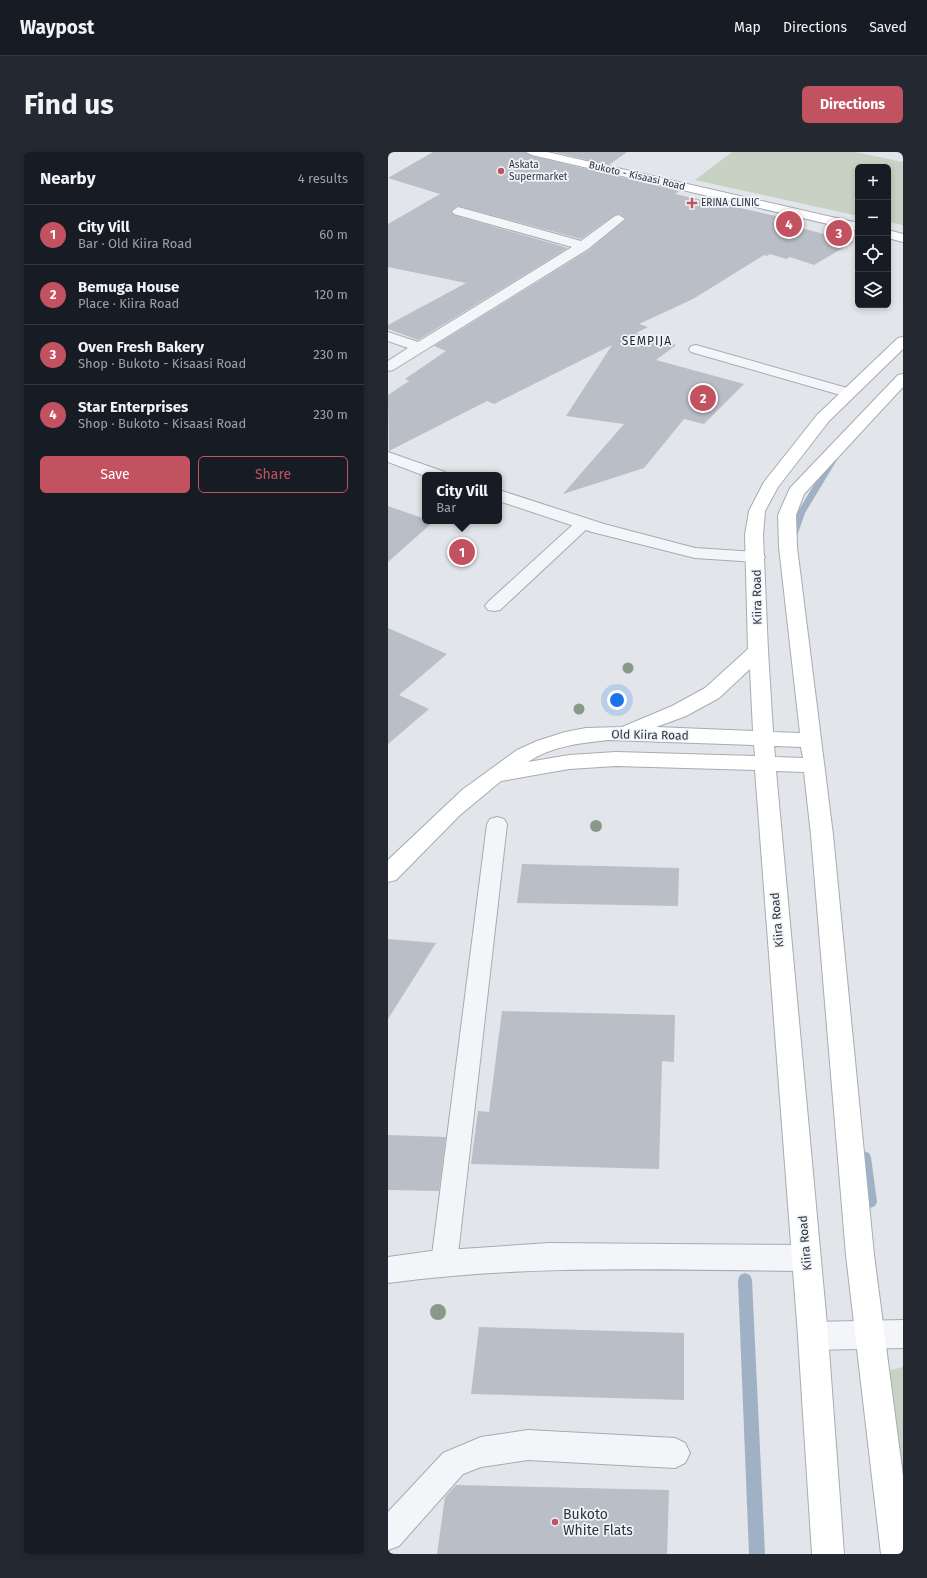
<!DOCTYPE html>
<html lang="en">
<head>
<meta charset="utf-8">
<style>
  body { margin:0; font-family:"Fira Sans",sans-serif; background:#242831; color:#f1f3f6 }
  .controls { position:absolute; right:12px; top:12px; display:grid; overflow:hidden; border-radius:6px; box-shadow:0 2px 6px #0003 }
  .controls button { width:36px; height:36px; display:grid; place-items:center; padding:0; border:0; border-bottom:1px solid #363941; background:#171b24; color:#f1f3f6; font:20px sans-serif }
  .you { position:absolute; left:229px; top:548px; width:14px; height:14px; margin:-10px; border:3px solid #fff; border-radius:50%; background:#1a73e8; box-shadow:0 0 0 6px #1a73e833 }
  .badge { display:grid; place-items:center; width:26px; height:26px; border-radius:50%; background:#c35260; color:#fff; font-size:13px; font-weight:700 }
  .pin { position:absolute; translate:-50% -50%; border:2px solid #fff; box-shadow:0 1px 4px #0006 }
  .popup { position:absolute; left:34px; top:320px; width:80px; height:52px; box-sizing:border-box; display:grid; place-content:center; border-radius:6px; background:#171b24; filter:drop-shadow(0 1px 3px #0005); font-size:13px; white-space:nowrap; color:#9ea1a6 }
  .popup b { font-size:15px; color:#f1f3f6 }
  .popup::after { content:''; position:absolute; left:50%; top:100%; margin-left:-8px; border:8px solid transparent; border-top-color:#171b24 }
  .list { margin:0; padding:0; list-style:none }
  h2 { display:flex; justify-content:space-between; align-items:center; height:52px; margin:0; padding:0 16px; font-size:17px }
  h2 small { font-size:13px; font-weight:400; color:#9ea1a6 }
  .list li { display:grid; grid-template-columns:26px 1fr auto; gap:12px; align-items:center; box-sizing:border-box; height:60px; padding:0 16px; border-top:1px solid #363941 }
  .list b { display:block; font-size:15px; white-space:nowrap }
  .list p { margin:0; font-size:13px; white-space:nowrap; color:#9ea1a6 }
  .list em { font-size:13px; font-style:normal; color:#9ea1a6 }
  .actions { display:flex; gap:8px; padding:12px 16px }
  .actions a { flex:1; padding:9px 0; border:1px solid #c35260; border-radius:6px; text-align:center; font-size:14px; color:#c35260 }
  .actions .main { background:#c35260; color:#fff }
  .icon { flex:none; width:22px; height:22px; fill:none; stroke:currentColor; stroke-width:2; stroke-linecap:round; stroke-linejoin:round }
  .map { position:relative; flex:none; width:515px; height:1402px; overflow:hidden; border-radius:6px }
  header { display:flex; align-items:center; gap:24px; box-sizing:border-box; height:56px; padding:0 20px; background:#171b24; border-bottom:1px solid #363941 }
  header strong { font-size:19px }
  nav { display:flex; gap:22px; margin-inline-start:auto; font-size:14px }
  .intro { display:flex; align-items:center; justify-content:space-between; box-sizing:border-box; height:96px; padding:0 24px }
  h1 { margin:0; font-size:28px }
  .button { padding:10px 18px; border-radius:6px; background:#c35260; color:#fff; font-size:14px; font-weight:700 }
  main { display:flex; gap:24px; padding:0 24px }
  aside { flex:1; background:#171b24; border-radius:6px; box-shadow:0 2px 6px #0003 }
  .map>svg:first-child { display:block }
  .green { fill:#c7d2c4 }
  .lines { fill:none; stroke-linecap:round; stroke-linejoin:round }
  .stream { fill:#a0b1c6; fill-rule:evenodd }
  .building { fill:#babec6 }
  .lane-casing { stroke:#a7acb3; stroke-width:2 }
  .street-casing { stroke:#a7acb3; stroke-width:2 }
  .secondary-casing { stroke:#a7acb3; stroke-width:2 }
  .lane { fill:#f4f5f8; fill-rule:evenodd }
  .street { fill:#f4f5f8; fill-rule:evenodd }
  .secondary { fill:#fff; fill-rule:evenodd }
  .tree { fill:#889989 }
  .poi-dot { fill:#c35260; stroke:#f1f4f7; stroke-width:1.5 }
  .labels { text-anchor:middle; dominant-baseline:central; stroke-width:3.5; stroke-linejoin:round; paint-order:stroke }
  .far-poi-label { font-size:10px; fill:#2b3240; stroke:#f1f4f7; text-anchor:start }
  .far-street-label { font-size:10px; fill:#2b3240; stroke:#f1f4f7 }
  .far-quarter-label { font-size:12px; letter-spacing:1px; fill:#1d2331; stroke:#f1f4f7 }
  .street-label { font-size:12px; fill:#2b3240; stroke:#f1f4f7 }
  .near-poi-label { font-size:14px; fill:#2b3240; stroke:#f1f4f7; text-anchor:start }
</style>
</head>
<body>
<header>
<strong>Waypost</strong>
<nav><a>Map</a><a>Directions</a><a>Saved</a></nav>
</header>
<div class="intro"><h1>Find us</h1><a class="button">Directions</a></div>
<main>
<aside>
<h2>Nearby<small>4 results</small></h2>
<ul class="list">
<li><span class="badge">1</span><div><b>City Vill</b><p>Bar · Old Kiira Road</p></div><em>60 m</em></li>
<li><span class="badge">2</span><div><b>Bemuga House</b><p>Place · Kiira Road</p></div><em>120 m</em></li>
<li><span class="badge">3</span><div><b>Oven Fresh Bakery</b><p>Shop · Bukoto - Kisaasi Road</p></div><em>230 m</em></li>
<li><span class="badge">4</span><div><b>Star Enterprises</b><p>Shop · Bukoto - Kisaasi Road</p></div><em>230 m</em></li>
</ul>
<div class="actions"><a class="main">Save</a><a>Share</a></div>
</aside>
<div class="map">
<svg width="515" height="1402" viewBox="0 0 515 1402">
  <rect width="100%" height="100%" fill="#e2e5e9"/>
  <g class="green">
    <path d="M344,0h123l48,10v63l-15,-3v-55h-30v49l-163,-36z"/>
    <path d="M515,1215v187l-23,-181z"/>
  </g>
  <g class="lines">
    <g class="stream">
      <path d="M445,301l7,2 -35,58 -9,26 -1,2h-6l-1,-2 9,-26z"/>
      <path d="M476,999l5,2 2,4 6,45 -2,4 -5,2 -5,-2 -2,-4 -6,-45 2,-4z"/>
      <path d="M357,1121l5,2 2,5 13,274h-16l-11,-274 2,-5z"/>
    </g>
  </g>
  <g class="building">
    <path d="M45,0h92l7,4 147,35 -4,3 106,23 -5,4 77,21 -39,23 -24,-8 -4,2 -16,-5 -3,2 -3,-1 -71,44 -54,25 9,3 -12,6 40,12 -20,15 88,24 -40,40 -20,-5 -40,49 -81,26 61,-70 -58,-8 46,-71 -118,59 -7,-3 -98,50 -1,-56 21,-14 -4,-2 41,-28 -12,-5 155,-96 37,-31 -6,-5 -5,1 -34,24 -124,-33 -6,5 3,4 114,33 -150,92 -30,-11v-4l78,-42 -78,-16v-43l52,-30 -52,-16z"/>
    <path d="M166,0h73l-18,13z"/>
    <path d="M0,354l37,13v2l8,1 -45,40z"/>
    <path d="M0,476l59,26 -48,41 30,14 -41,35z"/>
    <path d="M134,712l157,4 -1,38 -161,-3z"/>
    <path d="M0,787l48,4 -48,76z"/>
    <path d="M114,859l173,4 -1,47 -12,-1 -3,108 -188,-5 7,-53 11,1z"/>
    <path d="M0,983l58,2 -7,54 -51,-1z"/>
    <path d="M91,1175l205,6v67l-213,-6z"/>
    <path d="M68,1333l213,5 -2,64h-230l8,-57z"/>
  </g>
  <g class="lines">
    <defs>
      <g id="lane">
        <path d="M308,193l158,45 2,3 -2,3h-10l-153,-44 -2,-3 2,-3z"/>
        <path d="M196,366l6,2 2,3 -2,3 -90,84 -6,1 -6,-1 -3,-4 3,-4 90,-82z"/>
        <path d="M109,665l7,2 3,5 -50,439 -4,9 -9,3 -9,-3 -4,-9 56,-439 3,-5z"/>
        <path d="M140,1278l147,8 10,5 5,10 -5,10 -10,5 -147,-8 -47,7 -18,7 -64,72 -11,4v-38l55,-59 38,-16z"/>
      </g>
      <g id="street">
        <path d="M70,55l123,34 34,-25 4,-1 6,4 -37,30 -195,121 -5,1v-10l20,-13 -20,-7v-9l30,10 154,-95 -118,-33 -2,-3z"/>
        <path d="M0,300l57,20 2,3 -22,1 -37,-14z"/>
        <path d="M111,338l105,34 91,24 61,4 6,1 3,4 -3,4 -6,1 -61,-4 -103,-26 -93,-31z"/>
        <path d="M161,1091l257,2 10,4 4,9 -4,9 -10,4c-139,-1 -279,-7 -418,12v-26l43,-6z"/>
        <path d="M515,1168v28l-90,2 -10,-4 -5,-10 5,-10 10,-4z"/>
      </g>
      <g id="secondary">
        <path d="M138,0h21l311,71v8l-326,-76z"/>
        <path d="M500,78l15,4v8l-15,-4z"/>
        <path d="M515,185v12l-74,72 -51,66 -13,24 -2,24 5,116 5,81 27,1 -21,-186 -1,-32 12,-27 108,-113 5,-1v13l-99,107 -8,21 1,32 36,288 41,420 29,221v78h-22l-35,-299 -35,-420 -7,-63 -28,-1 52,565 16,218h-32l-14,-218 -43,-566 -139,-4 -47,3 -68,12 -41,34 -64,65 -8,2v-22l74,-70 55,-40 20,-9 28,-9 21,-4 36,-1 50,-21 33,-18 43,-39 -3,-114 4,-24 15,-29 53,-67 81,-77zM362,517l3,62 -97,-4 30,-11 33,-18zM221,588l145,5 1,11 -139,-4 -47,3 -41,7c24,-16 52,-19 81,-22zM386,594l27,1 2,11 -28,-1z"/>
      </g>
    </defs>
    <use href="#lane" class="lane-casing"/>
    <use href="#street" class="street-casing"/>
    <use href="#secondary" class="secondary-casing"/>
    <use href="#lane" class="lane"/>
    <use href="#street" class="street"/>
    <use href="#secondary" class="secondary"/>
  </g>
  <g class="tree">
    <circle cx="240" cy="516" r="5.5"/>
    <circle cx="191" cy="557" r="5.5"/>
    <circle cx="208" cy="674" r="6"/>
    <circle cx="50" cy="1160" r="8"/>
  </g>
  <g class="poi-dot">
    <circle cx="113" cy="19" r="4"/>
    <path d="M302 45h4v4h4v4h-4v4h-4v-4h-4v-4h4z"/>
    <circle cx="167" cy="1370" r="4"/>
  </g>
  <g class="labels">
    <g class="far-poi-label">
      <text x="121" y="13">Askata<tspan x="121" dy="12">Supermarket</tspan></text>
      <text x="313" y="51">ERINA CLINIC</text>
    </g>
    <g class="far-street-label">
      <text transform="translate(249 24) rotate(13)">Bukoto - Kisaasi Road</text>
    </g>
    <g class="far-quarter-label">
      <text x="259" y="189">SEMPIJA</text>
    </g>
    <g class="street-label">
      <text transform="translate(369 445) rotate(-91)">Kiira Road</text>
      <text transform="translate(262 583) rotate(1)">Old Kiira Road</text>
      <text transform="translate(389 768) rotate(-95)">Kiira Road</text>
      <text transform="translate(417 1091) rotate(-95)">Kiira Road</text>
    </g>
    <g class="near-poi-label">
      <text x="175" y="1362">Bukoto<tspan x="175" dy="16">White Flats</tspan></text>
    </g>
  </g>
</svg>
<div class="controls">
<button>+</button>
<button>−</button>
<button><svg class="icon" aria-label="locate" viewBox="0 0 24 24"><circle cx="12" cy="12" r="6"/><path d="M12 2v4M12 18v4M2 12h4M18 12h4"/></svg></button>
<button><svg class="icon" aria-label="layers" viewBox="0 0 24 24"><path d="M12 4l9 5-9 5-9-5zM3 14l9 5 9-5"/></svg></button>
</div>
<div class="you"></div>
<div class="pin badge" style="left:74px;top:400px">1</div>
<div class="popup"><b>City Vill</b>Bar</div>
<div class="pin badge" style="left:315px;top:246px">2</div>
<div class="pin badge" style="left:451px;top:81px">3</div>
<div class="pin badge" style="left:401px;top:72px">4</div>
</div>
</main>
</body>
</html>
